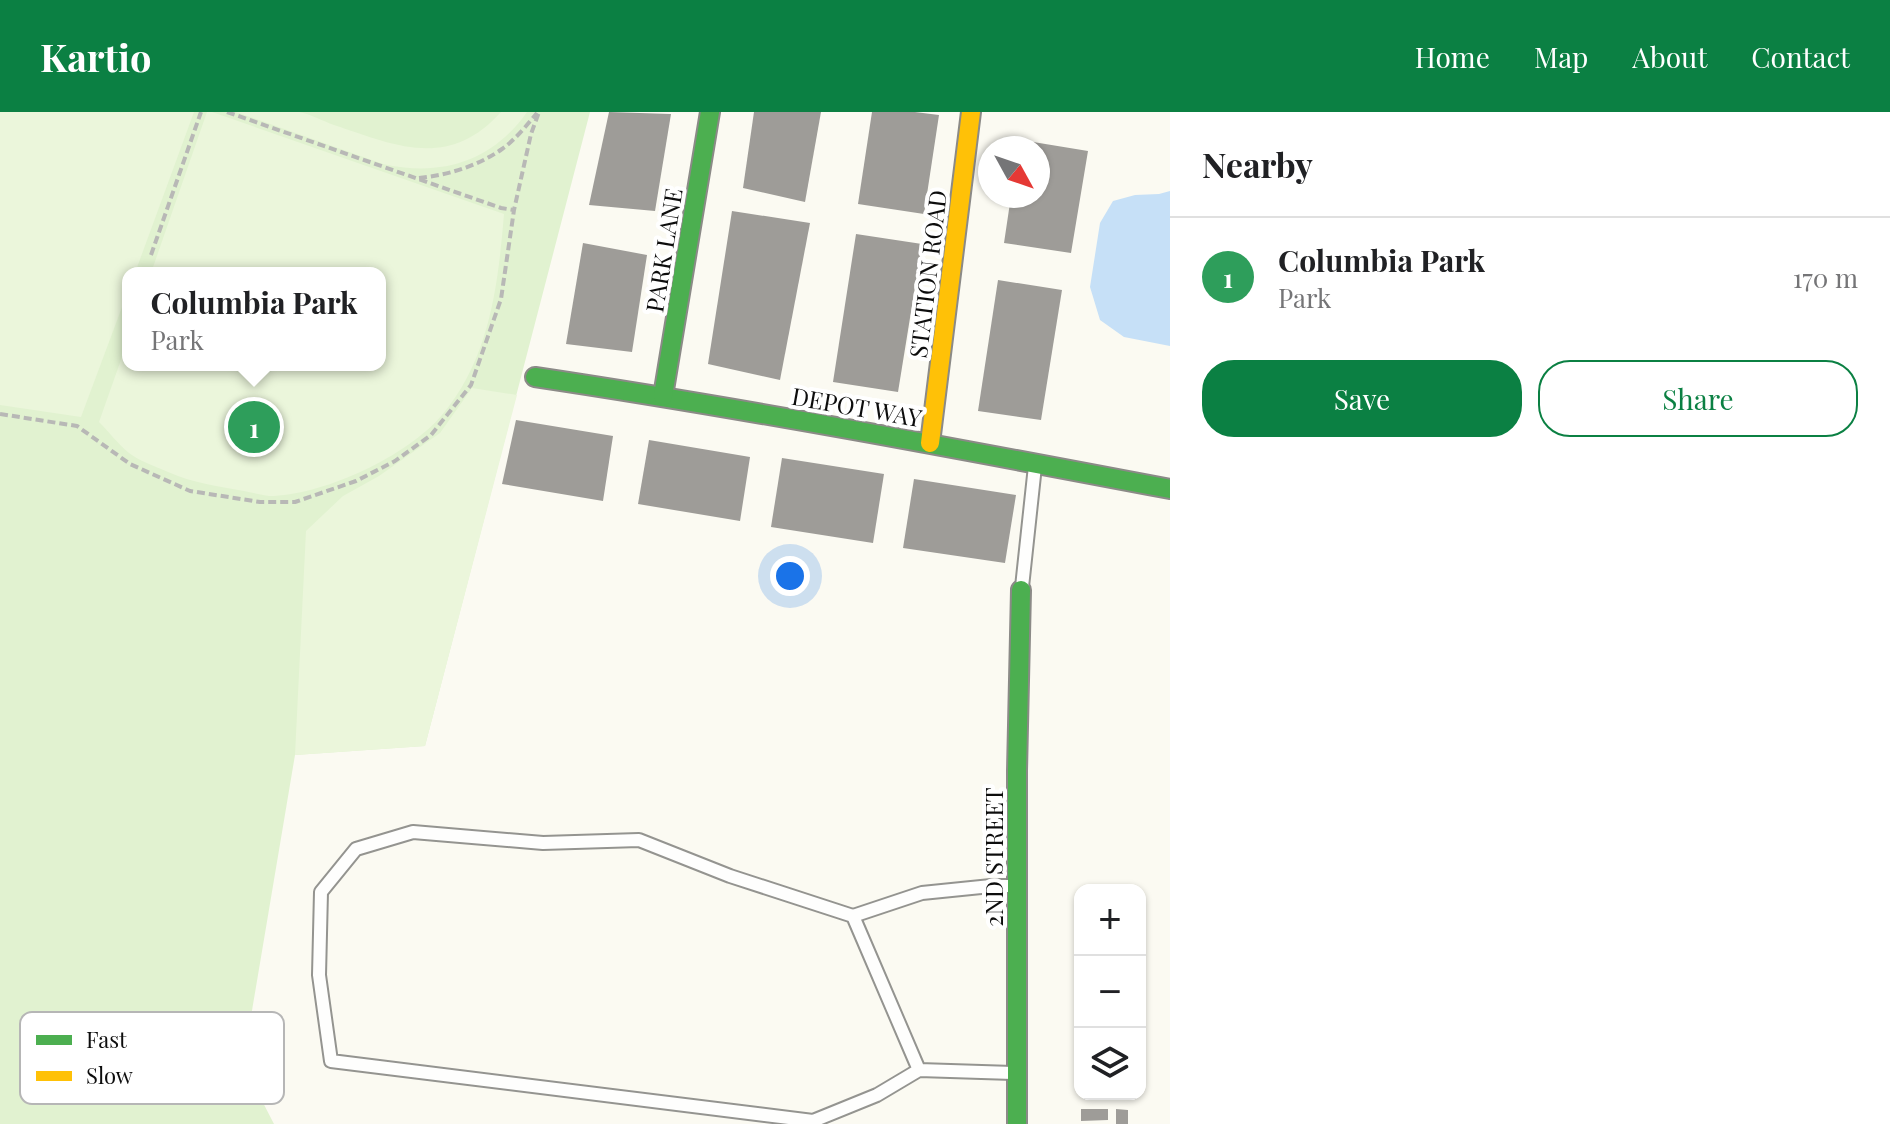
<!DOCTYPE html>
<html lang="en">
<head>
<meta charset="utf-8">
<style>
  body { margin:0; font-family:"Playfair Display",serif; background:#f2f2f2; color:#202124 }
  .controls { position:absolute; right:24px; bottom:24px; display:grid; overflow:hidden; border-radius:16px; box-shadow:0 2px 6px #0004 }
  .controls button { width:72px; height:72px; display:grid; place-items:center; padding:0; border:0; border-bottom:2px solid #e0e0e0; background:#fff; color:#202124; font:40px sans-serif }
  .compass { position:absolute; left:978px; top:24px; width:72px; height:72px; border-radius:50%; background:#fff; box-shadow:0 2px 6px #0004; rotate:130deg }
  .you { position:absolute; left:790px; top:464px; width:28px; height:28px; margin:-20px; border:6px solid #fff; border-radius:50%; background:#1a73e8; box-shadow:0 0 0 12px #1a73e833 }
  .badge { display:grid; place-items:center; width:52px; height:52px; border-radius:50%; background:#0b8043; color:#fff; font-size:26px; font-weight:700 }
  .pin { position:absolute; translate:-50% -50%; border:4px solid #fff; box-shadow:0 2px 8px #0006 }
  .popup { position:absolute; left:122px; top:155px; width:264px; height:104px; box-sizing:border-box; display:grid; place-content:center; border-radius:16px; background:#fff; filter:drop-shadow(0 2px 6px #0005); font-size:26px; white-space:nowrap; color:#757577 }
  .popup b { font-size:30px; color:#202124 }
  .popup::after { content:''; position:absolute; left:50%; top:100%; margin-left:-16px; border:16px solid transparent; border-top-color:#fff }
  .list { margin:0; padding:0; list-style:none }
  h2 { display:flex; justify-content:space-between; align-items:center; height:104px; margin:0; padding:0 32px; font-size:34px }
  h2 small { font-size:26px; font-weight:400; color:#757577 }
  .list li { display:grid; grid-template-columns:52px 1fr auto; gap:24px; align-items:center; box-sizing:border-box; height:120px; padding:0 32px; border-top:2px solid #e0e0e0 }
  .list b { display:block; font-size:30px; white-space:nowrap }
  .list p { margin:0; font-size:26px; white-space:nowrap; color:#757577 }
  .list em { font-size:26px; font-style:normal; color:#757577 }
  .actions { display:flex; gap:16px; padding:24px 32px }
  .actions a { flex:1; padding:18px 0; border:2px solid #0b8043; border-radius:32px; text-align:center; font-size:28px; color:#0b8043 }
  .actions .main { background:#0b8043; color:#fff }
  .icon { flex:none; width:44px; height:44px; fill:none; stroke:currentColor; stroke-width:2; stroke-linecap:round; stroke-linejoin:round }
  .map { position:relative; flex:none; width:1170px; height:1012px; overflow:hidden }
  header { display:flex; align-items:center; gap:48px; box-sizing:border-box; height:112px; padding:0 40px; background:#0b8043; color:#fff }
  header strong { font-size:38px }
  nav { display:flex; gap:44px; margin-inline-start:auto; font-size:28px }
  main { display:flex }
  aside { flex:1; background:#fff }
  .map>svg:first-child { display:block }
  .green { fill:#e1f2d0; fill-rule:evenodd }
  .pitch { fill:#ebf6db }
  .water { fill:#c6e0f7 }
  .building { fill:#9e9c98 }
  .lines { fill:none; stroke-linecap:round; stroke-linejoin:round }
  .lane-casing { stroke:#949490; stroke-width:16 }
  .fast-casing { stroke:#8b8a87; stroke-width:22 }
  .slow-casing { stroke:#8b8a87; stroke-width:22 }
  .path { stroke:#b8b8b6; stroke-width:4; stroke-dasharray:8 4; stroke-linecap:butt }
  .lane { stroke:#fefefd; stroke-width:12 }
  .fast { stroke:#4caf50; stroke-width:18 }
  .slow { stroke:#ffc107; stroke-width:18 }
  .labels { text-anchor:middle; dominant-baseline:central; stroke-width:8; stroke-linejoin:round; paint-order:stroke }
  .street-label { font-size:24px; fill:#0d0d0d; stroke:#fff }
  .key { fill:#fff; stroke:#b6b6b6; stroke-width:2 }
  .key-label { font-size:22px; fill:#0d0d0d }
</style>
</head>
<body>
<header>
<strong>Kartio</strong>
<nav><a>Home</a><a>Map</a><a>About</a><a>Contact</a></nav>
</header>
<main>
<div class="map">
<svg width="1170" height="1012" viewBox="0 0 1170 1012">
  <rect width="100%" height="100%" fill="#fbfaf2"/>
  <path class="green" d="M0,0h590l-165,634 -130,9 -52,309 31,60h-274zM128,161h252v92h-252z"/>
  <g class="pitch">
    <path d="M0,0h194l-59,161h-7v18l-47,126 -81,-12z"/>
    <path d="M207,0h5l292,102c-6,71 -14,144 -62,201 -35,41 -114,78 -168,81 -9,0 -20,-3 -30,-5 -27,-5 -51,-8 -76,-19 -13,-6 -29,-11 -39,-19 -11,-9 -20,-21 -30,-31l29,-82v25h252v-92h-229z"/>
    <path d="M236,0c18,0 46,0 63,0 11,2 24,9 35,13 62,21 115,45 167,-13h26c-35,50 -86,65 -144,52z"/>
    <path d="M472,276l45,7 -92,351 -130,9 11,-224 37,-35 36,-20 61,-43z"/>
  </g>
  <path class="water" d="M1170,79v155l-46,-9 -24,-17 -10,-33 10,-64 13,-22 22,-6 24,-1z"/>
  <g class="building">
    <path d="M609,0l62,2 -16,97 -66,-6z"/>
    <path d="M754,0h67l-16,90 -62,-14z"/>
    <path d="M872,0h43l24,3 -15,99 -66,-10z"/>
    <path d="M1021,28l67,11 -17,102 -67,-10 7,-47h27v-48h-19z"/>
    <path d="M732,99l78,12 -30,157 -72,-16z"/>
    <path d="M856,122l66,10 -24,148 -65,-10z"/>
    <path d="M583,131l64,12 -15,97 -66,-8z"/>
    <path d="M998,168l64,10 -21,130 -63,-9z"/>
    <path d="M516,308l97,16 -10,65 -101,-17z"/>
    <path d="M649,328l101,17 -10,64 -102,-17z"/>
    <path d="M782,346l102,16 -11,69 -102,-16z"/>
    <path d="M914,367l102,16 -11,68 -102,-15z"/>
    <path d="M1081,997h27v11l-27,1z"/>
    <path d="M1116,997l12,1v14h-12z"/>
  </g>
  <g class="lines">
    <defs>
      <g id="lane">
        <path d="M1022,475l13,-121"/>
        <path d="M853,804l69,-23 69,-7h22"/>
        <path d="M919,958l-66,-154 -123,-40 -91,-36 -96,3 -130,-11 -57,17 -35,43 -2,83 12,86 482,60 64,-26 42,-25 94,3"/>
      </g>
      <g id="fast">
        <path d="M535,265c213,32 424,72 635,112"/>
        <path d="M663,284l47,-284"/>
        <path d="M1017,1012v-353l4,-181"/>
      </g>
      <path id="slow" d="M930,331l41,-331"/>
    </defs>
    <use href="#lane" class="lane-casing"/>
    <use href="#fast" class="fast-casing"/>
    <use href="#slow" class="slow-casing"/>
    <g class="path">
      <path d="M227,0l274,96 13,2"/>
      <path d="M419,66c29,-3 59,-12 83,-29 13,-9 25,-24 35,-36"/>
      <path d="M151,143l50,-143"/>
      <path d="M0,302l77,12 53,38 60,27 70,11h35l61,-21 39,-20 36,-26 40,-50 30,-86 13,-89 17,-76 8,-22"/>
    </g>
    <use href="#lane" class="lane"/>
    <use href="#fast" class="fast"/>
    <use href="#slow" class="slow"/>
  </g>
  <g class="labels">
    <g class="street-label">
      <text transform="translate(663 138) rotate(-81)">PARK LANE</text>
      <text transform="translate(927 162) rotate(-83)">STATION ROAD</text>
      <text transform="translate(857 294) rotate(10)">DEPOT WAY</text>
      <text transform="translate(993 745) rotate(-90)">2ND STREET</text>
    </g>
  </g>
  <rect x="20" y="900" width="264" height="92" rx="12" class="key"/>
  <rect x="36" y="923" width="36" height="10" fill="#4caf50"/>
  <rect x="36" y="959" width="36" height="10" fill="#ffc107"/>
  <g class="key-label">
    <text x="86" y="936">Fast</text>
    <text x="86" y="972">Slow</text>
  </g>
</svg>
<div class="controls">
<button>+</button>
<button>−</button>
<button><svg class="icon" aria-label="layers" viewBox="0 0 24 24"><path d="M12 4l9 5-9 5-9-5zM3 14l9 5 9-5"/></svg></button>
</div>
<svg class="compass" viewBox="-18 -18 36 36"><path d="M0-13l5 13h-10z" fill="#e53935"/><path d="M0 13l5-13h-10z" fill="#757577"/></svg>
<div class="you"></div>
<div class="pin badge" style="left:254px;top:315px;background:#2e9e5b">1</div>
<div class="popup"><b>Columbia Park</b>Park</div>
</div>
<aside>
<h2>Nearby<small></small></h2>
<ul class="list">
<li><span class="badge" style="background:#2e9e5b">1</span><div><b>Columbia Park</b><p>Park</p></div><em>170 m</em></li>
</ul>
<div class="actions"><a class="main">Save</a><a>Share</a></div>
</aside>
</main>
</body>
</html>
